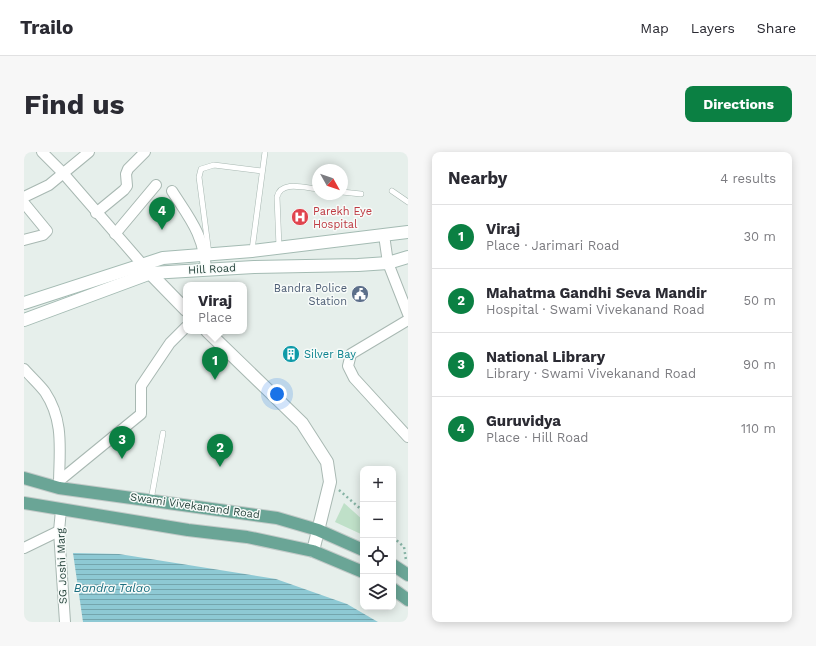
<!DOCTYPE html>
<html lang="en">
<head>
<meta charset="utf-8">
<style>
  body { margin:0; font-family:"Work Sans",sans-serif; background:#f7f7f7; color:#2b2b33 }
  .controls { position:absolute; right:12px; bottom:12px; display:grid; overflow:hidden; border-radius:8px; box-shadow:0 2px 10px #0003 }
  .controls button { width:36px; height:36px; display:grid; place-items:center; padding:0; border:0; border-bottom:1px solid #e1e1e2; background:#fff; color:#2b2b33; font:20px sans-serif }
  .compass { position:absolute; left:288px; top:12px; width:36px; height:36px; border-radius:50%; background:#fff; box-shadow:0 2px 10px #0003; rotate:130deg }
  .you { position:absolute; left:253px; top:242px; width:14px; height:14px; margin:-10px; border:3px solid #fff; border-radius:50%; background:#1a73e8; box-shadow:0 0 0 6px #1a73e833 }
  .badge { display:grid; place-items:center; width:26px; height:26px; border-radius:50%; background:#0b8043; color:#fff; font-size:13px; font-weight:700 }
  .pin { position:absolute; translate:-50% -33px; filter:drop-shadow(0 1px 2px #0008) }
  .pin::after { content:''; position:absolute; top:21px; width:14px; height:12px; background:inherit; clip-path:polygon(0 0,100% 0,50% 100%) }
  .popup { position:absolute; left:159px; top:130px; width:64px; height:52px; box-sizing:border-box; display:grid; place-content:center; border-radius:8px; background:#fff; filter:drop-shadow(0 1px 3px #0005); font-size:13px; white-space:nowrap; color:#7c7c81 }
  .popup b { font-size:15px; color:#2b2b33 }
  .popup::after { content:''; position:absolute; left:50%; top:100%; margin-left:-8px; border:8px solid transparent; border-top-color:#fff }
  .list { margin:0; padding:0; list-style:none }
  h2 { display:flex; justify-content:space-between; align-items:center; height:52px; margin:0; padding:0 16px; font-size:17px }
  h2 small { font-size:13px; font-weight:400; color:#7c7c81 }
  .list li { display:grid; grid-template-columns:26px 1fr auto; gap:12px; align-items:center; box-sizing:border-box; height:64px; padding:0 16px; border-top:1px solid #e1e1e2 }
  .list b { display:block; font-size:15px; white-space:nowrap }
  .list p { margin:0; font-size:13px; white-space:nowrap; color:#7c7c81 }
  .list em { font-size:13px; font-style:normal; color:#7c7c81 }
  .icon { flex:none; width:22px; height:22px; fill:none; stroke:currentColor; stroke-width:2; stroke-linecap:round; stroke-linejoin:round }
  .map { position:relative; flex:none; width:384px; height:470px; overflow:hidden; border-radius:8px }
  header { display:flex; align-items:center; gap:24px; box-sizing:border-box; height:56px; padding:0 20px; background:#fff; border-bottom:1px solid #e1e1e2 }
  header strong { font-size:19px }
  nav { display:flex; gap:22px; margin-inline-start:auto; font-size:14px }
  .intro { display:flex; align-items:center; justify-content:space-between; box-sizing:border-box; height:96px; padding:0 24px }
  h1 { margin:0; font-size:28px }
  .button { padding:10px 18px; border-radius:8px; background:#0b8043; color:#fff; font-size:14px; font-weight:700 }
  main { display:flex; gap:24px; padding:0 24px }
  aside { flex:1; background:#fff; border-radius:8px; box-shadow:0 2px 10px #0003 }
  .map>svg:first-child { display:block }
  .grass { fill:#bfe0c8 }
  .water { fill:url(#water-rules) }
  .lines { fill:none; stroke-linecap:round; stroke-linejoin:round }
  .service-casing { stroke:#a8b8b2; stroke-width:6 }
  .minor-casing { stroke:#a8b8b2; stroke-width:12 }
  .tertiary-casing { stroke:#a8b8b2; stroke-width:14 }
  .secondary-casing { stroke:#a4bbb3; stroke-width:14 }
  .primary-casing { stroke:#c2cac8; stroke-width:14 }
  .path { stroke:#86b3a5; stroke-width:2.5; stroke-dasharray:2 3; stroke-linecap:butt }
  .service { stroke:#fff; stroke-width:5 }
  .minor { stroke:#fff; stroke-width:10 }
  .tertiary { stroke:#fff; stroke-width:12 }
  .secondary { stroke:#fff; stroke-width:12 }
  .primary { stroke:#6aa596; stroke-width:12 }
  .labels { text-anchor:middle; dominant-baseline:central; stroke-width:3; stroke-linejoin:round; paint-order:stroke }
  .health-label { font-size:11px; fill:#be3a42; stroke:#f7fbf9; text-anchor:start }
  .street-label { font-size:11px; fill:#24423a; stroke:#f7fbf9 }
  .service-label { font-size:11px; fill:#4e5e75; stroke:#f7fbf9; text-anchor:end }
  .culture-label { font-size:11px; fill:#0d838f; stroke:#f7fbf9; text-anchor:start }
  .water-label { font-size:12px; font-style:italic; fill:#1c6f80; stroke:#f7fbf9 }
</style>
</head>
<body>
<header>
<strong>Trailo</strong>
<nav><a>Map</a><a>Layers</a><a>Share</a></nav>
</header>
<div class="intro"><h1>Find us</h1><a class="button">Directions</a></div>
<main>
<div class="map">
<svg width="384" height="470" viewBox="0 0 384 470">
  <defs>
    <pattern id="water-rules" width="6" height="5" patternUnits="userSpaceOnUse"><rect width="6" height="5" fill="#8ec9d4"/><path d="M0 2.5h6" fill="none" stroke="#74a5ad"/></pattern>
  </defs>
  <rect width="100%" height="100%" fill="#e6efeb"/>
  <path class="grass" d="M320,351l19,17v15l-28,-13z"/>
  <path class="water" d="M49,401l46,1 157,25 71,25 31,18h-295z"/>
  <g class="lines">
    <defs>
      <g id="service">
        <path d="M368,39l16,11"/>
        <path d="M318,40l19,2"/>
        <path d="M255,95l-2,-50c4,-17 28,-9 41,-8"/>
        <path d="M228,98l13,-98"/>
        <path d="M185,102l-10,-77 2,-8 13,-4 48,6"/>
        <path d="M127,348l12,-67"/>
      </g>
      <g id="minor">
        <path d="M18,0l21,21 79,91"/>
        <path d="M148,39c18,28 32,44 34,79"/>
        <path d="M0,45l25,-12 40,-33"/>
        <path d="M0,51l23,28 -4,4 -19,5"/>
        <path d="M72,61l28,-23 3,-4 -1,-12 2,-5 17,-17"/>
        <path d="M91,82l41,-49"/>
        <path d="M360,83l4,28 20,51"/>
        <path d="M384,168l-57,34 -3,12 6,12 54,59"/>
        <path d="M0,217c7,8 15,15 21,23 20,30 14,60 14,94"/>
        <path d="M35,329l82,-67v-28l29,-43 16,-16"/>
        <path d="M37,358l-2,21 6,91"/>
        <path d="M0,396l35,-17"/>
      </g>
      <g id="tertiary">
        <path d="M121,116l41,42"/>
        <path d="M183,179l95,92 25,39 3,20 -17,69"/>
      </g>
      <g id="secondary">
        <path d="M0,151l139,-45 89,-7 156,-19"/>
        <path d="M0,168l127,-47 103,-6 104,-2 30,-2 20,-6"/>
      </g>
      <g id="primary">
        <path d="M0,326l35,10 218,30 41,12 45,20"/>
        <path d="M0,351l164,27 59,7 66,14 50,21"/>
        <path d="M369,413l15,10"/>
        <path d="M369,437l15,11"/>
      </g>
    </defs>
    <use href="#service" class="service-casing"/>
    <use href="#minor" class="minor-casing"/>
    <use href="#tertiary" class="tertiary-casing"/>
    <use href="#secondary" class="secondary-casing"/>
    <use href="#primary" class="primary-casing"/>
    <g class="path">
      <path d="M315,338l24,21"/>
      <path d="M369,385l11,10 2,13"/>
    </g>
    <use href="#service" class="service"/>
    <use href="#minor" class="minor"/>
    <use href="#tertiary" class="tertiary"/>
    <use href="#secondary" class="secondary"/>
    <use href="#primary" class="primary"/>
  </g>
  <defs>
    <symbol id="hospital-disc" viewBox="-11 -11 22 22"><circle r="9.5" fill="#e0444e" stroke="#f7fbf9"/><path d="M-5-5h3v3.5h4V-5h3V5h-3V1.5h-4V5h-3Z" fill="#fff"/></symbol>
    <symbol id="civic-disc" viewBox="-11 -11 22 22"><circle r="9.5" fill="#5c6f8a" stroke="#f7fbf9"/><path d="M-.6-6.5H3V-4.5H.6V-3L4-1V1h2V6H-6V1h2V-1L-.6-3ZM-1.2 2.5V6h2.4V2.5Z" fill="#fff"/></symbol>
    <symbol id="building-disc" viewBox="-11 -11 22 22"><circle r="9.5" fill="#0f9aa8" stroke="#f7fbf9"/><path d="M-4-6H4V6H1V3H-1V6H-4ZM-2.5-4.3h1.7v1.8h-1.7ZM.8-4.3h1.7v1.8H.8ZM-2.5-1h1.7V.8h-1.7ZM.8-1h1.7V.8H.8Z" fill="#fff"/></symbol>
  </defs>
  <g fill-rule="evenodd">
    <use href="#hospital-disc" x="266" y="55" width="20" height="20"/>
    <use href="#civic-disc" x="326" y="132" width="20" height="20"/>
    <use href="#building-disc" x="257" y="192" width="20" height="20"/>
  </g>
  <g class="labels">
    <g class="health-label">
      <text x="289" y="59">Parekh Eye<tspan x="289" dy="13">Hospital</tspan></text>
    </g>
    <g class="street-label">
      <text transform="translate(188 117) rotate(-3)">Hill Road</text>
      <text transform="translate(171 354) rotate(8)">Swami Vivekanand Road</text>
      <text transform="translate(38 414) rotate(-92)">SG Joshi Marg</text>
    </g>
    <g class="service-label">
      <text x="323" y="136">Bandra Police<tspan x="323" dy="13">Station</tspan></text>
    </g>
    <g class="culture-label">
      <text x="280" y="202">Silver Bay</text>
    </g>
    <g class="water-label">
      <text x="88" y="436">Bandra Talao</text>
    </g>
  </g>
</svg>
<div class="controls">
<button>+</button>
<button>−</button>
<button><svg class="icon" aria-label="locate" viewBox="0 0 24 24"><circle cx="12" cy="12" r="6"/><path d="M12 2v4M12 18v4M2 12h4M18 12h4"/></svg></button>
<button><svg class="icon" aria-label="layers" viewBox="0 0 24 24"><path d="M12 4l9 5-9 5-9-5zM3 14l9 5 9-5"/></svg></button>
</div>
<svg class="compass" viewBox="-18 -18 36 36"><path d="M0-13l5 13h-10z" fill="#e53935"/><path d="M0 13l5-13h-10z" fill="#7c7c81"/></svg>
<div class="you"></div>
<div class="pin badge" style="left:191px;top:228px">1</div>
<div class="popup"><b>Viraj</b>Place</div>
<div class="pin badge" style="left:196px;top:315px">2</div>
<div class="pin badge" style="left:98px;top:307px">3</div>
<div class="pin badge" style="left:138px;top:78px">4</div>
</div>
<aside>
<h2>Nearby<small>4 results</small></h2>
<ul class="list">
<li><span class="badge">1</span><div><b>Viraj</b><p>Place · Jarimari Road</p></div><em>30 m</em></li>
<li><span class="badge">2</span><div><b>Mahatma Gandhi Seva Mandir</b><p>Hospital · Swami Vivekanand Road</p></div><em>50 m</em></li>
<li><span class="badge">3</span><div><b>National Library</b><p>Library · Swami Vivekanand Road</p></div><em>90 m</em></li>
<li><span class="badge">4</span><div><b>Guruvidya</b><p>Place · Hill Road</p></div><em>110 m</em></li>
</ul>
</aside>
</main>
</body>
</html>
